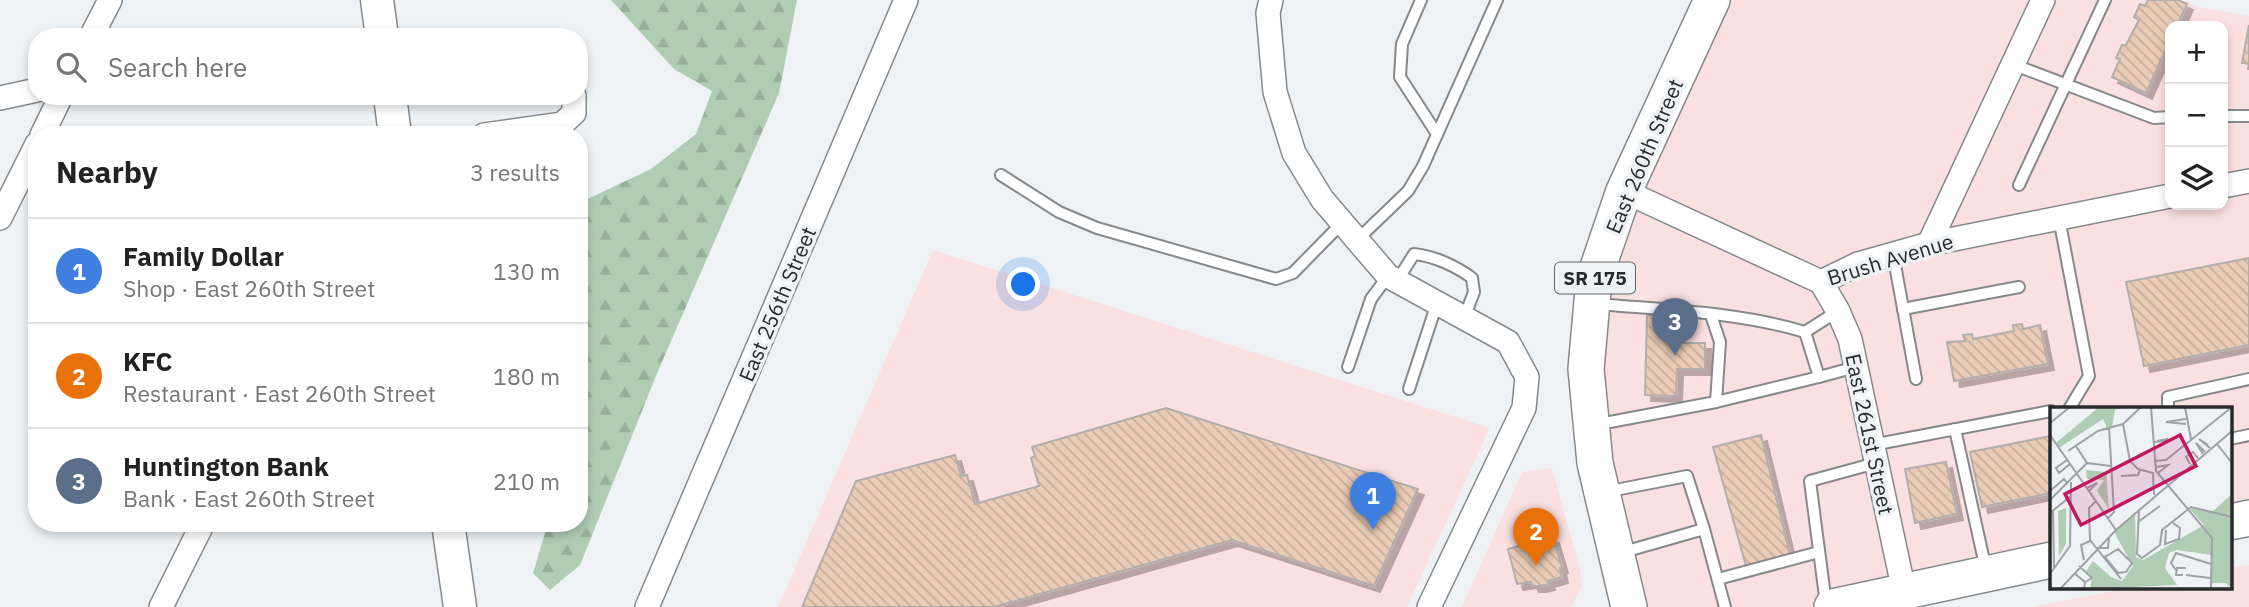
<!DOCTYPE html>
<html lang="en">
<head>
<meta charset="utf-8">
<style>
  body { margin:0; font-family:"IBM Plex Sans",sans-serif; background:#f2f2f2; color:#222 }
  .controls { position:absolute; right:21px; top:21px; display:grid; overflow:hidden; border-radius:14px; box-shadow:0 4px 10px #0003 }
  .controls button { width:63px; height:63px; display:grid; place-items:center; padding:0; border:0; border-bottom:2px solid #e0e0e0; background:#fff; color:#222; font:35px sans-serif }
  .you { position:absolute; left:1024px; top:285px; width:24px; height:24px; margin:-18px; border:5px solid #fff; border-radius:50%; background:#1a73e8; box-shadow:0 0 0 10px #1a73e833 }
  .badge { display:grid; place-items:center; width:46px; height:46px; border-radius:50%; background:#777c26; color:#fff; font-size:23px; font-weight:700 }
  .pin { position:absolute; translate:-50% -58px; filter:drop-shadow(0 2px 4px #0008) }
  .pin::after { content:''; position:absolute; top:37px; width:24px; height:21px; background:inherit; clip-path:polygon(0 0,100% 0,50% 100%) }
  .list { margin:0; padding:0; list-style:none }
  h2 { display:flex; justify-content:space-between; align-items:center; height:91px; margin:0; padding:0 28px; font-size:30px }
  h2 small { font-size:23px; font-weight:400; color:#767676 }
  .list li { display:grid; grid-template-columns:46px 1fr auto; gap:21px; align-items:center; box-sizing:border-box; height:105px; padding:0 28px; border-top:2px solid #e0e0e0 }
  .list b { display:block; font-size:26px; white-space:nowrap }
  .list p { margin:0; font-size:23px; white-space:nowrap; color:#767676 }
  .list em { font-size:23px; font-style:normal; color:#767676 }
  .icon { flex:none; width:38px; height:38px; fill:none; stroke:currentColor; stroke-width:2; stroke-linecap:round; stroke-linejoin:round }
  .map { position:relative; flex:none; width:2249px; height:607px; overflow:hidden }
  .search { position:absolute; background:#fff; box-shadow:0 4px 10px #0003; left:28px; top:28px; width:560px; height:77px; display:flex; align-items:center; gap:18px; box-sizing:border-box; padding:0 24px; border-radius:28px; color:#767676; font-size:26px }
  .panel { position:absolute; background:#fff; box-shadow:0 4px 10px #0003; left:28px; top:126px; width:560px; height:406px; border-radius:28px }
  .map>svg:first-child { display:block }
  .commercial { fill:#fbe0e1; fill-rule:evenodd }
  .forest { fill:url(#forest-firs) }
  .building { fill:url(#building-back-hatch); stroke:#b2aeab; stroke-width:2; filter:url(#shadow) }
  .lines { fill:none; stroke-linecap:round; stroke-linejoin:round }
  .service-casing { stroke:#86898c; stroke-width:14 }
  .minor-casing { stroke:#86898c; stroke-width:26 }
  .secondary-casing { stroke:#86898c; stroke-width:35 }
  .primary-casing { stroke:#86898c; stroke-width:38 }
  .service { stroke:#fff; stroke-width:10 }
  .minor { stroke:#fff; stroke-width:23 }
  .secondary { stroke:#fff; stroke-width:32 }
  .primary { stroke:#fff; stroke-width:35 }
  .labels { text-anchor:middle; dominant-baseline:central; stroke-width:7; stroke-linejoin:round; paint-order:stroke }
  .shield { fill:#eef2f5; stroke:#636668; stroke-width:2 }
  .shield-label { font-size:19px; font-weight:bold; fill:#282a2b }
  .street-label { font-size:21px; fill:#282a2b; stroke:#eef2f5 }
  .inset-road { fill:none; stroke:#9fa2a4; stroke-width:2 }
  .view { fill:#c2185b; fill-opacity:0.15; stroke:#c2185b; stroke-width:3.5 }
  .inset-edge { fill:none; stroke:#282a2b; stroke-width:3.5 }
</style>
</head>
<body>
<div class="map">
<svg width="2249" height="607" viewBox="0 0 2249 607">
  <defs>
    <pattern id="forest-firs" width="22" height="20" patternUnits="userSpaceOnUse" patternTransform="scale(1.75)"><rect width="22" height="20" fill="#b0ccb3"/><path d="M5 1l3.5 6h-7zM16 11l3.5 6h-7z" fill="#97af9a"/></pattern>
    <pattern id="building-back-hatch" width="6" height="6" patternUnits="userSpaceOnUse" patternTransform="scale(1.75)"><rect width="6" height="6" fill="#eacbb5"/><path d="M-1 5l2 2M0 0l6 6M5-1l2 2" fill="none" stroke="#c9ae9c"/></pattern>
    <filter id="shadow"><feDropShadow dx="6" dy="6" stdDeviation="0" flood-color="#0004"/></filter>
  </defs>
  <rect width="100%" height="100%" fill="#eef2f5"/>
  <g class="commercial">
    <path d="M1712,0h471l14,7 52,9v502l-19,4v-113h-179v151l-219,47h-203l-11,-53 -24,-275zM2170,26h53v179h-53z"/>
    <path d="M933,250l557,178 -83,179h-629z"/>
    <path d="M1552,468l29,105v15l-10,19h-109l60,-135z"/>
    <path d="M2249,565v42h-217l97,-19h101v-20z"/>
  </g>
  <path class="forest" d="M611,0h186l-18,93 -121,278 -78,194 -30,25 -17,-17 12,-40v-10h34v-320l72,-34 45,-35 16,-43 -38,-22z"/>
  <g class="building">
    <path d="M2148,0h30l9,4 -10,22h-7v14l-24,53 -34,-16 8,-18 -4,-1 6,-13h4l13,-25 -5,-3 6,-13 5,2z"/>
    <path d="M2249,25v39l-7,-1z"/>
    <path d="M2249,258v87l-105,21 -18,-84z"/>
    <path d="M1647,315l32,1 -1,27h27v26h-28l-1,27 -31,-1z"/>
    <path d="M2022,324l1,5 17,-4 8,39 -94,17 -7,-39 18,-1 -2,-6 9,-1 1,5 41,-8 -1,-6z"/>
    <path d="M1166,408l252,81 -44,97 -142,-46 -238,67h-192l54,-126 99,-26 6,21 6,-1 8,29 64,-18 -8,-28 4,-2 -3,-9z"/>
    <path d="M1761,435l29,120 -44,11 -33,-119z"/>
    <path d="M2051,436v57l-69,14 -12,-55z"/>
    <path d="M1946,462l11,52 -42,9 -10,-54z"/>
    <path d="M1553,537l9,30 -2,1 2,9 -14,4 1,3 -9,2h-7l-2,-4 -14,2 -9,-35z"/>
  </g>
  <g class="lines">
    <defs>
      <g id="service">
        <path d="M1421,0l-19,44 -2,33 37,57"/>
        <path d="M2012,64l142,54 16,-1"/>
        <path d="M2223,116h26"/>
        <path d="M1001,175l58,37 38,16 179,51 17,-6 49,-50"/>
        <path d="M2019,185l86,-185"/>
        <path d="M2059,218l30,158 -20,33"/>
        <path d="M1357,240l51,-49 15,-25 74,-166"/>
        <path d="M1893,254l23,125"/>
        <path d="M1397,281l17,-27c20,2 42,12 58,24l2,14 -10,26"/>
        <path d="M1903,309l116,-22"/>
        <path d="M1711,315l9,27 -4,60"/>
        <path d="M1805,332l33,-21"/>
        <path d="M1348,367l23,-68 17,-23"/>
        <path d="M1819,377l37,-10"/>
        <path d="M1409,389l28,-86"/>
        <path d="M2168,409v-12l81,-18"/>
        <path d="M1594,425l122,-23 103,-25 -14,-45c-67,-20 -139,-22 -208,-28"/>
        <path d="M1955,429l31,141"/>
        <path d="M2230,439l19,-4"/>
        <path d="M1872,445l179,-34"/>
        <path d="M1605,492l82,-16 17,53"/>
        <path d="M1620,553l84,-24 21,78"/>
        <path d="M1718,579l101,-27"/>
        <path d="M1826,604l-16,-123 66,-18"/>
      </g>
      <g id="minor">
        <path d="M1271,0l-3,13 7,79 19,61 28,46 66,77 120,66 19,35 -3,31 -95,199"/>
        <path d="M91,37l19,-37"/>
        <path d="M0,98l37,-8"/>
        <path d="M42,135l19,-39"/>
        <path d="M484,135l78,-11 12,-11v-17"/>
        <path d="M2223,186l26,-5"/>
        <path d="M1624,191l197,91 37,-18 71,-20 241,-48"/>
        <path d="M0,218l37,-74"/>
        <path d="M1929,244l114,-244"/>
        <path d="M1821,282l17,29 12,28 54,252"/>
        <path d="M161,607l42,-84"/>
        <path d="M647,607l259,-607"/>
      </g>
      <g id="secondary">
        <path d="M377,0l5,37"/>
        <path d="M390,96l5,39"/>
        <path d="M448,523l12,84"/>
      </g>
      <g id="primary">
        <path d="M2230,522l19,-4"/>
        <path d="M1629,607l-34,-144 -9,-94 8,-90 30,-88 88,-191"/>
        <path d="M1832,607l219,-47"/>
      </g>
    </defs>
    <use href="#service" class="service-casing"/>
    <use href="#minor" class="minor-casing"/>
    <use href="#secondary" class="secondary-casing"/>
    <use href="#primary" class="primary-casing"/>
    <use href="#service" class="service"/>
    <use href="#minor" class="minor"/>
    <use href="#secondary" class="secondary"/>
    <use href="#primary" class="primary"/>
  </g>
  <g class="labels">
    <rect class="shield" x="1555" y="262.5" width="80" height="31" rx="5"/>
    <g class="shield-label">
      <text x="1595" y="278">SR 175</text>
    </g>
    <g class="street-label">
      <text transform="translate(1644 156) rotate(-67)">East 260th Street</text>
      <text transform="translate(1890 259) rotate(-17)">Brush Avenue</text>
      <text transform="translate(777 304) rotate(-67)">East 256th Street</text>
      <text transform="translate(1870 434) rotate(78)">East 261st Street</text>
    </g>
  </g>
  <g transform="translate(2050 407)">
    <rect width="182" height="182" fill="#eef2f5"/>
    <path d="M49,0h24l-8,3 -3,17 -5,1 -4,-9 -44,29 -3,-5z" fill="#b0ccb3"/>
    <path d="M36,63l20,2 3,37 -12,-18 7,-11 -17,-1zM182,87v21h-4l4,2v72l-6,-6h-16l2,-28 -35,-5 -8,3 -4,15 12,17 -87,4 2,-12 -6,-6 7,-10 18,16 11,4 11,-15 -19,-34 21,-20 1,45 7,3 61,-35 -15,-17 24,3zM16,101v36l-7,12 -1,-45z" fill="#b0ccb3"/>
    <path class="inset-road" d="M101,0l5,64 56,67 -1,51M135,0l6,32M136,12l-20,3 20,2M0,16l20,-16M73,17l7,37 8,8 15,4 1,22M0,28l66,95M103,35l14,-1v-2l-10,2M167,37l15,19M158,38l-9,-6 11,9M26,39l11,17 24,3M18,44l30,-20 25,-7 18,-17M153,47l-7,-11 9,9M17,53l-11,8 3,5 11,-9M104,54l12,-1 66,-53M140,57l-4,-7 7,-5 5,6M106,60l12,-2 -10,8M71,69l17,-1 2,-5M37,81l10,-5 -8,8M0,84l14,-12 4,5M0,93l37,-37M46,94l-7,7 1,32 31,39M89,102l-2,45 5,4 18,-13 2,-15 29,-23 41,10M3,103l1,59M0,106l21,-17M58,111l6,-6 -5,-85M88,115l22,-16M116,123l-1,14 14,-5 1,-11 -7,-5M47,141h11l1,-11M54,149l14,17 8,-1 6,-9 -14,-14 -13,8M34,153l-3,-15 9,-4M29,159l13,12 -7,4M126,163l-5,-7 5,-10 35,11M24,166l11,9 -1,7M0,167l20,-28 1,-64M133,168h-7l1,-7h9M136,168l24,3M10,182l56,-59 116,-99"/>
    <path class="view" d="M130,28l16,31 -115,59 -16,-31z"/>
    <rect width="182" height="182" class="inset-edge"/>
  </g>
</svg>
<div class="controls">
<button>+</button>
<button>−</button>
<button><svg class="icon" aria-label="layers" viewBox="0 0 24 24"><path d="M12 4l9 5-9 5-9-5zM3 14l9 5 9-5"/></svg></button>
</div>
<div class="you"></div>
<div class="pin badge" style="left:1373px;top:530px;background:#3f7fe0">1</div>
<div class="pin badge" style="left:1536px;top:566px;background:#e8710a">2</div>
<div class="pin badge" style="left:1675px;top:356px;background:#5c6f8a">3</div>
<div class="search"><svg class="icon" aria-label="search" viewBox="0 0 24 24"><circle cx="10" cy="10" r="6"/><path d="M15 15l6 6"/></svg>Search here</div>
<section class="panel">
<h2>Nearby<small>3 results</small></h2>
<ul class="list">
<li><span class="badge" style="background:#3f7fe0">1</span><div><b>Family Dollar</b><p>Shop · East 260th Street</p></div><em>130 m</em></li>
<li><span class="badge" style="background:#e8710a">2</span><div><b>KFC</b><p>Restaurant · East 260th Street</p></div><em>180 m</em></li>
<li><span class="badge" style="background:#5c6f8a">3</span><div><b>Huntington Bank</b><p>Bank · East 260th Street</p></div><em>210 m</em></li>
</ul>
</section>
</div>
</body>
</html>
